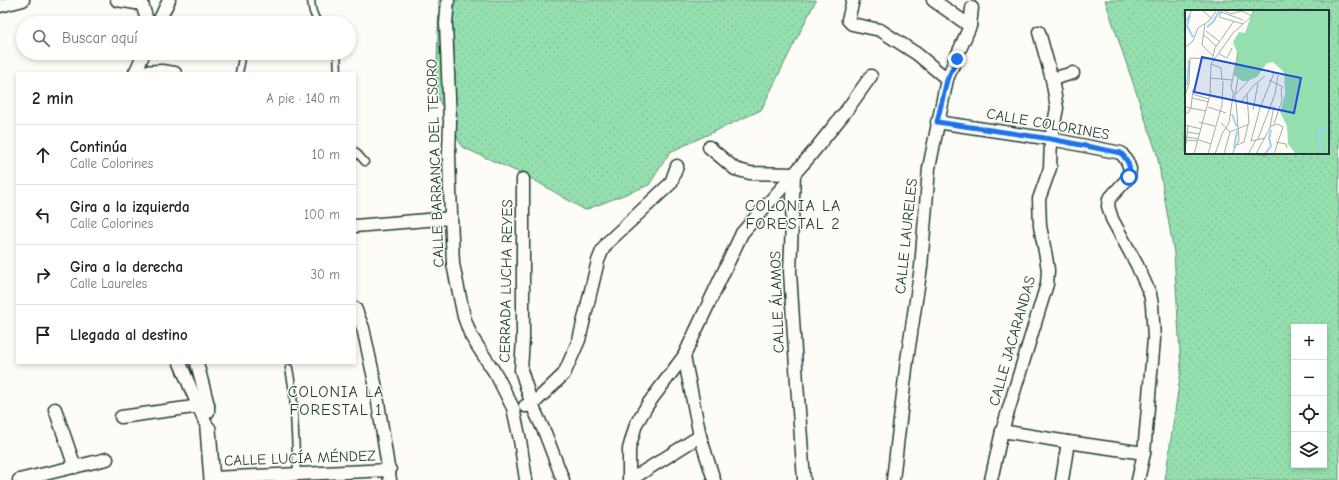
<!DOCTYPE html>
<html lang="es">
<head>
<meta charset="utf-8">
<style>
  body { margin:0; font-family:"Comic Neue",sans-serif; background:#f2f2f2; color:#202124 }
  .controls { position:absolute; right:12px; bottom:12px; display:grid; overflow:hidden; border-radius:0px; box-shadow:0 2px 6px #0003 }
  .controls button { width:36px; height:36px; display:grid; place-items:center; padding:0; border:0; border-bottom:1px solid #e0e0e0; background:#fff; color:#202124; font:20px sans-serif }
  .stop { position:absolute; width:12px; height:12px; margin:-9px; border:3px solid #1a73e8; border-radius:50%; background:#fff }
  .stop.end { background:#1a73e8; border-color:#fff; box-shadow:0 1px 4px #0008 }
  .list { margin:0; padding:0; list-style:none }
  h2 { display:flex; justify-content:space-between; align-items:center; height:52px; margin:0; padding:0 16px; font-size:17px }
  h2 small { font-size:13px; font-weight:400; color:#757577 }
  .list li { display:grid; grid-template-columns:26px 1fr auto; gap:12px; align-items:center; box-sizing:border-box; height:60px; padding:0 16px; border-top:1px solid #e0e0e0 }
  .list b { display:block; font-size:15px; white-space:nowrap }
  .list p { margin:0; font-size:13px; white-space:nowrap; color:#757577 }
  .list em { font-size:13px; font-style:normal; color:#757577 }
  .icon { flex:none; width:22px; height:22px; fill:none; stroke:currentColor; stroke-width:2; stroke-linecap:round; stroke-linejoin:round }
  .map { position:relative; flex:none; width:1339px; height:480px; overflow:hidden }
  .search { position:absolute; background:#fff; box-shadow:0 2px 6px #0003; left:16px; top:16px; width:340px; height:44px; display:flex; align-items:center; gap:10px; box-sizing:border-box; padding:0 14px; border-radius:22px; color:#757577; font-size:15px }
  .panel { position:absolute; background:#fff; box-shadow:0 2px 6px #0003; left:16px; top:72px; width:340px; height:292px; border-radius:0px }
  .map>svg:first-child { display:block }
  .grass { fill:url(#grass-dots); stroke:#5a8e71; fill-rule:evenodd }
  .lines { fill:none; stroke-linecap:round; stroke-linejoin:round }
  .service-casing { stroke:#1f3d34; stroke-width:9 }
  .minor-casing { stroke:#1f3d34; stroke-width:15 }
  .tertiary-casing { stroke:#1f3d34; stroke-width:18 }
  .service { stroke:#fdfcf7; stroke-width:6 }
  .minor { stroke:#fdfcf7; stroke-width:12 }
  .tertiary { stroke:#fdfcf7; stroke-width:15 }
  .route { stroke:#1a73e8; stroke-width:5 }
  .labels { text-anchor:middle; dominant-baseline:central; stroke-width:3; stroke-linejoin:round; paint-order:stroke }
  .street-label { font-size:15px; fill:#1f3d34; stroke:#fdfcf7 }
  .neighbourhood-label { font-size:16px; letter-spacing:1px; fill:#1f3d34; stroke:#fdfcf7 }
  .inset-river { fill:none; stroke:#9cd1fa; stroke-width:2 }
  .inset-road { fill:none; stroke:#a4b0a9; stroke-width:1 }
  .view { fill:#1d4ed8; fill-opacity:0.15; stroke:#1d4ed8; stroke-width:2 }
  .inset-edge { fill:none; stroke:#1f3d34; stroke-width:2 }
</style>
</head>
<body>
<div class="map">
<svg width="1339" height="480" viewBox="0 0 1339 480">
  <defs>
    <pattern id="grass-dots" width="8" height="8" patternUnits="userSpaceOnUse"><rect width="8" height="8" fill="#95dfae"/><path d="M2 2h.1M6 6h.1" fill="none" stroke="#80c096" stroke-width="1.8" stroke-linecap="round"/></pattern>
  </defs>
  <rect width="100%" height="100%" fill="#fdfcf7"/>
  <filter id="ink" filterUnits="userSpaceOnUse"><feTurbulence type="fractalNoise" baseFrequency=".025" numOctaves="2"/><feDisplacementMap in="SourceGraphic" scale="8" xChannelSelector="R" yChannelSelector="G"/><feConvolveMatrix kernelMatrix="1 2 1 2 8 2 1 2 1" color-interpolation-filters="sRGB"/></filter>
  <g filter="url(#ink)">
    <g class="grass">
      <path d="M439,0h377l-55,110 -91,42 -21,33 -64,25 -56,-33 -67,-30 -26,-53z"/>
      <path d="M1105,0h234v480h-174l16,-110 -7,-117 -17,-99zM1186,11h142v142h-142zM1294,327h30v138h-30z"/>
    </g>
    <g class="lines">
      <defs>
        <g id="service">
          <path d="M311,0c1,9 2,16 8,23"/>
          <path d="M337,53l1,20"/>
          <path d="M239,73l4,-20"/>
          <path d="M355,151l10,11"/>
          <path d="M289,368l4,24 4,82"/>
        </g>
        <g id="minor">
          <path d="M117,0l25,4"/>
          <path d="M142,0v4l6,19"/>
          <path d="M448,0l-2,23 4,99 -1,32 1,35 3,75 11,53 7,19 26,40 16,32 7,32 6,40"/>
          <path d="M853,0l-5,20 4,4 28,6 37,24 30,25"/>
          <path d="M933,0l37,26"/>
          <path d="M0,6l23,-6"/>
          <path d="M158,23l11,-23"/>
          <path d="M135,72l27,-1 13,2"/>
          <path d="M135,73l9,-20"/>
          <path d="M1052,79l21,-6"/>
          <path d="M937,122l114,17 70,14 6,8 3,8 -1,8 -20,22 -1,7 4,13 25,46 13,29 2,11 2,34 -10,114 -6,27"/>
          <path d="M709,147l26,22 15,4 44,1"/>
          <path d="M794,174l-4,98 7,111 7,97"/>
          <path d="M523,179v160l-2,31 11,35 32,-31 15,-34 19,-79 4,-10 5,-8 64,-60 6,-17"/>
          <path d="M355,226l96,-8"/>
          <path d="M355,308l8,20 12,55 15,97"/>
          <path d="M684,356l16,80 14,44"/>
          <path d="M180,363l28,66"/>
          <path d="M197,363l11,42v7"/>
          <path d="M525,406l7,-1 13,28 18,47"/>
          <path d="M55,409l20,58"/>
          <path d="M121,417l87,-12"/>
          <path d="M1002,431l66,11 76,11"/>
          <path d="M212,478l178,-8"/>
          <path d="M19,480l88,-21"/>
          <path d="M629,480v-31l7,-25 12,-20 36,-48 58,-123 67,-76 37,-46 25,-35"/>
          <path d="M630,480l70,-44"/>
          <path d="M893,480l14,-120 14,-93 8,-99 18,-89 23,-53 2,-18"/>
          <path d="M991,480l11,-49 45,-147 1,-14 -2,-13 -6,-31 -1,-27 11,-31 1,-29 6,-31 -5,-29 -13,-47"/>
          <path d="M1062,480l6,-38"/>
        </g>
        <path id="tertiary" d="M208,429l4,51"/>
      </defs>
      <use href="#service" class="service-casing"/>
      <use href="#minor" class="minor-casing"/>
      <use href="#tertiary" class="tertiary-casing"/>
      <use href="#service" class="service"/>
      <use href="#minor" class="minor"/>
      <use href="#tertiary" class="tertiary"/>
    </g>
  </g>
  <g class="lines" filter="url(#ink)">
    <path class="route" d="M957,59l-10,21 -10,42 114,17 70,14c7,8 10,13 8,24"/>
  </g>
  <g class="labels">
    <g class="street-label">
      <text transform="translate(1048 124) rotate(10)">CALLE COLORINES</text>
      <text transform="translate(435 163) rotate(-92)">CALLE BARRANCA DEL TESORO</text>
      <text transform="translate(906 236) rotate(-84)">CALLE LAURELES</text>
      <text transform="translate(506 281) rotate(-89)">CERRADA LUCHA REYES</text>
      <text transform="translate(777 302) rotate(-92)">CALLE ÁLAMOS</text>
      <text transform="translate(1012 341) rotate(-74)">CALLE JACARANDAS</text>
      <text transform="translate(300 458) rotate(-2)">CALLE LUCÍA MÉNDEZ</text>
    </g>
    <g class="neighbourhood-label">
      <text x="793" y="206">COLONIA LA<tspan x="793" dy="18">FORESTAL 2</tspan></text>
      <text x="336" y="392">COLONIA LA<tspan x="336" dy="18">FORESTAL 1</tspan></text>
    </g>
  </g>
  <g transform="translate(1185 10)">
    <rect width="144" height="144" fill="#fdfcf7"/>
    <path d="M68,0h76v144h-33l-8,-10 -1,-18 -7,-14 5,-18 -1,-22 -11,-10 -6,1 -10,14 -10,4h-5l-8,-6 3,-23 -4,-10 6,-10 6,1z" fill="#95dfae"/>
    <path class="inset-river" d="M5,5l-3,11 6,11M22,17l6,-5 7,-12M2,75l2,-25M47,104l5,13M49,138l3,-17M80,144l6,-8 -2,-8 2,-8M138,144l-5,-18 3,-7 8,-1"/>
    <path class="inset-road" d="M17,0l9,8M37,0l-3,7 24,7M39,0l6,4 12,-3 10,5M36,2l22,8M0,13l7,-13M20,14l-3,21 11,11M0,19v21M21,21l14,11M19,25l12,11M1,37l7,-6 5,-13 11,-7 8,-11M34,44l8,4 5,-10M27,50l3,-12 19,-27M26,54l10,4 1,11M25,68l22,2M84,70l14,7 -2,2 1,11 -8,24M25,82l1,-28 22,-31 19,-17 1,-6M7,84l17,5M0,85l4,-11 1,-26 22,1M25,85l13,3M50,85l14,-15M50,85l3,-17M7,88l17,4M56,92l12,-16 12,-10M0,97l21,4M23,97l18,6M68,100l5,-27M0,103h3l3,-5 2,-19M14,112l16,4M36,113l9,9 19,-8 -2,-30M0,115l16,4M85,117l4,-21M2,122l13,2M1,127l13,2M80,128l-14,3 9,-33 14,-35M73,129l17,-45 3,-19M1,130l12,1M14,130l12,4M91,132l10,2 1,4M1,134l2,-18M52,135l7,-3 4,-17M9,144l17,-63M23,144l14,-49 1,-24M30,144l7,-20 7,-11 4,-28M39,144l6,-22M47,144l7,-14 -3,-39 -5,-14 7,-34M63,144l8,-14M71,144l15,-28 7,-2 5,3 -9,27"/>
    <path class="view" d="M17,47l99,21 -7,35 -100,-21z"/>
    <rect width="144" height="144" class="inset-edge"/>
  </g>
</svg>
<div class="controls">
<button>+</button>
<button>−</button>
<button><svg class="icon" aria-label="locate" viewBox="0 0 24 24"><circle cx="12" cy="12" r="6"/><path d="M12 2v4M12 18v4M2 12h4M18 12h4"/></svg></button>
<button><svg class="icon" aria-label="layers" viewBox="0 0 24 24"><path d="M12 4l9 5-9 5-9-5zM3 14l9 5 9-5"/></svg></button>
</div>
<div class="stop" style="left:1129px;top:177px"></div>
<div class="stop end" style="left:957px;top:59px"></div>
<div class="search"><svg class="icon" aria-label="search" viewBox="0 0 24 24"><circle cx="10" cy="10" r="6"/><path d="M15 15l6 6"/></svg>Buscar aquí</div>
<section class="panel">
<h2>2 min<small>A pie · 140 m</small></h2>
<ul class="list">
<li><svg class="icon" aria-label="ahead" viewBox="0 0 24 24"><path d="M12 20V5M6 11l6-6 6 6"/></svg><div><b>Continúa</b><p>Calle Colorines</p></div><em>10 m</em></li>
<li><svg class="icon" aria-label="left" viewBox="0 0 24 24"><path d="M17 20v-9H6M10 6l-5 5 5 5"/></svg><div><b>Gira a la izquierda</b><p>Calle Colorines</p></div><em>100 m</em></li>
<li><svg class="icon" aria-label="right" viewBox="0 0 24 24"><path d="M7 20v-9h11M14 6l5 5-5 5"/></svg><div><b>Gira a la derecha</b><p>Calle Laureles</p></div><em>30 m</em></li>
<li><svg class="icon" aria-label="arrive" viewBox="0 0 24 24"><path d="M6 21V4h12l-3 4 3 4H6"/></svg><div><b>Llegada al destino</b></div></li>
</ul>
</section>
</div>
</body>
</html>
